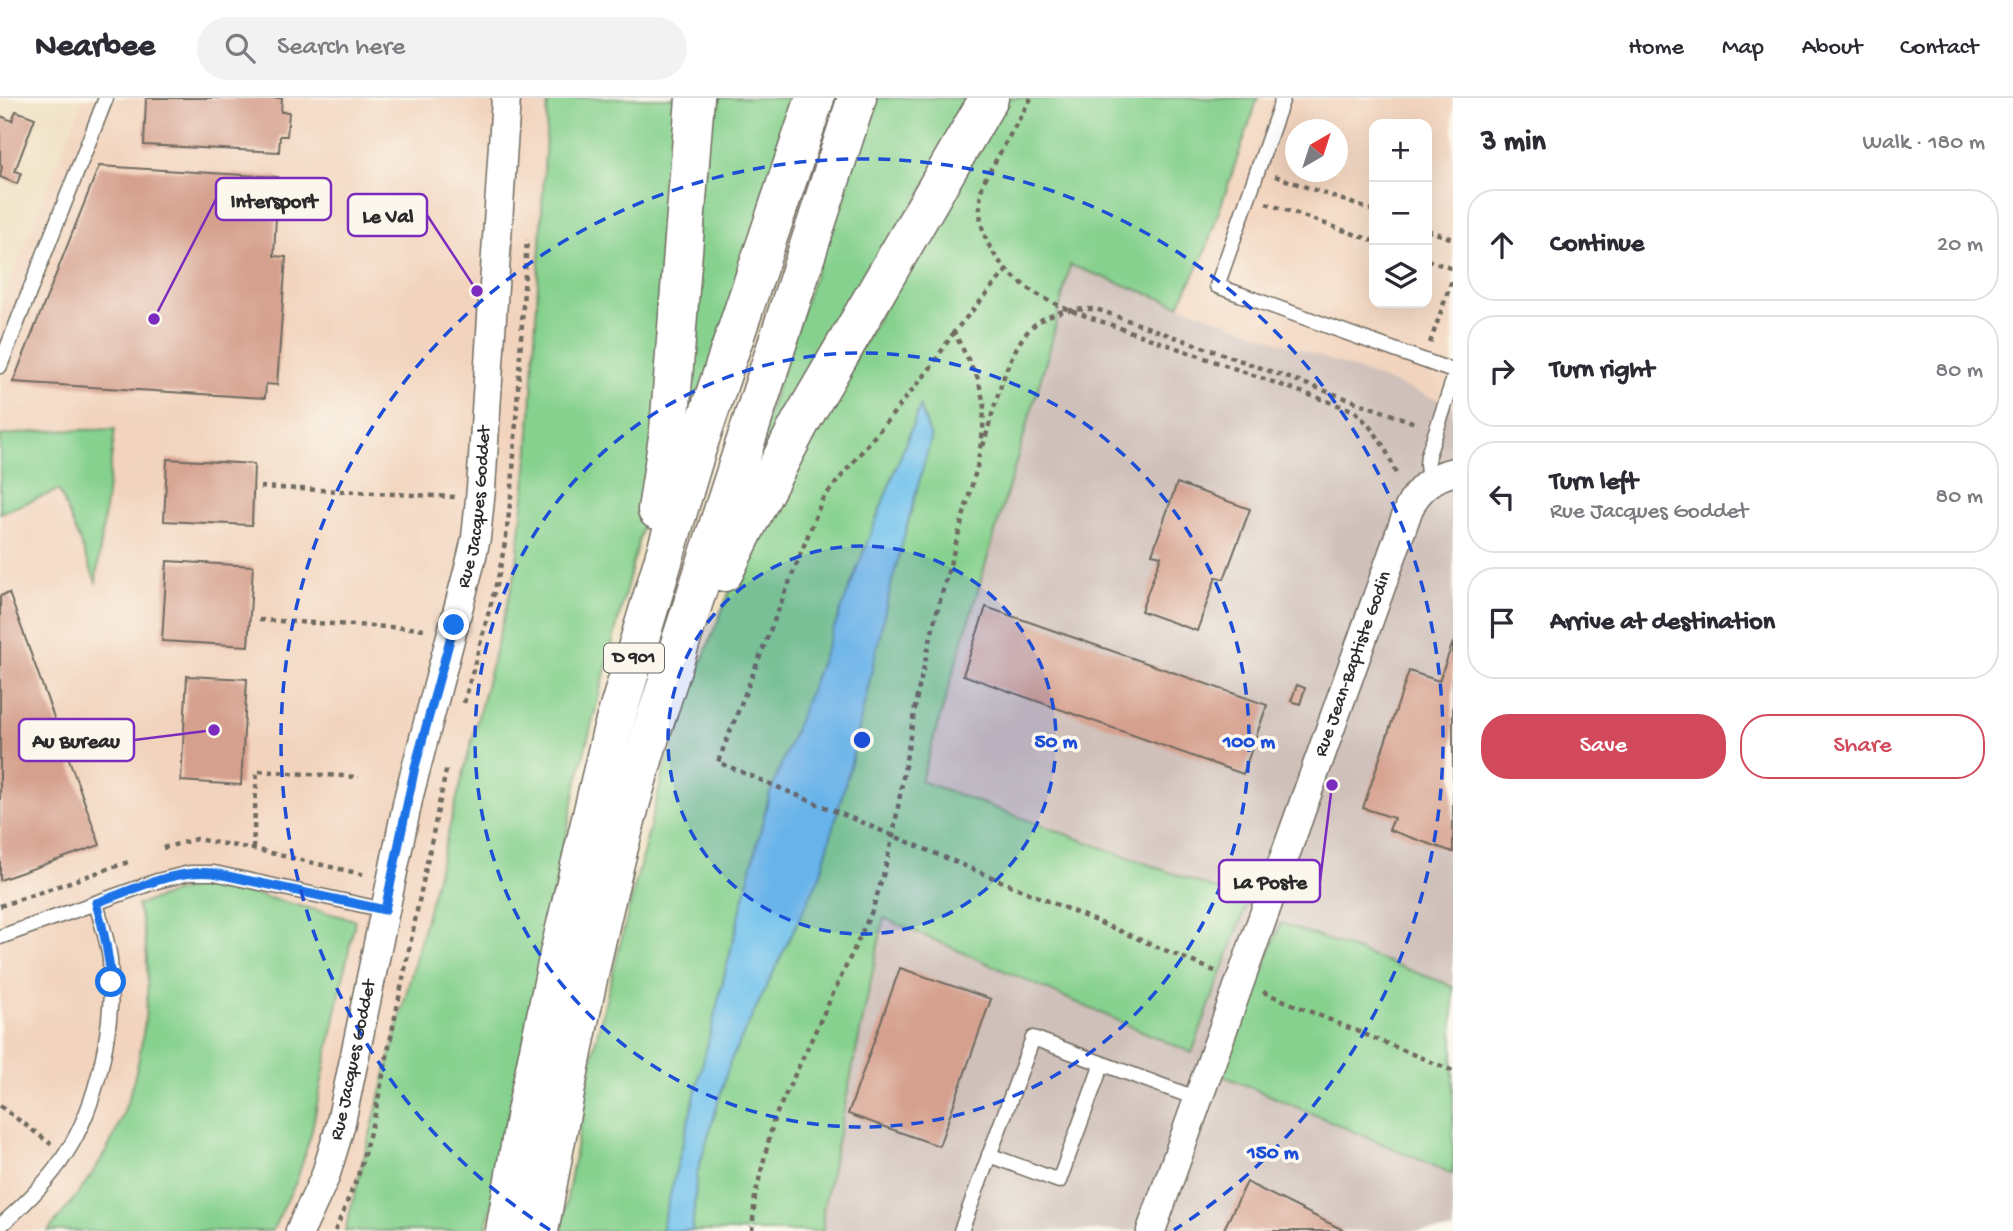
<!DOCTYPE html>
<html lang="en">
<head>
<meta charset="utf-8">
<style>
  body { margin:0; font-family:"Gochi Hand",sans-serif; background:#f2f2f3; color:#2b2b33 }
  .controls { position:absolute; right:21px; top:21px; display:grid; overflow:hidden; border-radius:14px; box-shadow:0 7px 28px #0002 }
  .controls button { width:63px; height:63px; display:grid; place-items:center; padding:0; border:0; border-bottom:2px solid #e1e1e2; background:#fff; color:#2b2b33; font:35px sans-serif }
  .compass { position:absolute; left:1285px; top:21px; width:63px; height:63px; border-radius:50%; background:#fff; box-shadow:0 7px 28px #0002; rotate:39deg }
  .stop { position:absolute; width:21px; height:21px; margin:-16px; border:5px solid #1a73e8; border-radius:50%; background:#fff }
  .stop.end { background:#1a73e8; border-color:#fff; box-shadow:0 2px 7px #0008 }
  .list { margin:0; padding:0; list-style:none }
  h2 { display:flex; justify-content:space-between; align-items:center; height:91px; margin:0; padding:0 28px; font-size:30px }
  h2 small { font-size:23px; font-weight:400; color:#7c7c81 }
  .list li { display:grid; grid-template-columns:46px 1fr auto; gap:21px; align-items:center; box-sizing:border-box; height:112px; margin:0 14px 14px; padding:0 14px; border:2px solid #e1e1e2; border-radius:28px }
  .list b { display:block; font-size:26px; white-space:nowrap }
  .list p { margin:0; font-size:23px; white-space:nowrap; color:#7c7c81 }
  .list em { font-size:23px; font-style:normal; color:#7c7c81 }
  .actions { display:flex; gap:14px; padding:21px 28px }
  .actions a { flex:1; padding:16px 0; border:2px solid #d1495b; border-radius:28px; text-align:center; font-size:24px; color:#d1495b }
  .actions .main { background:#d1495b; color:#fff }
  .icon { flex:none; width:38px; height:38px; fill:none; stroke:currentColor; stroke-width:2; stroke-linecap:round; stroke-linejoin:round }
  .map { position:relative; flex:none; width:1453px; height:1133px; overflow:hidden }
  header { display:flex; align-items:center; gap:42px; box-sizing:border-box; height:98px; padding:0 35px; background:#fff; border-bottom:2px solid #e1e1e2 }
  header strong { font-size:33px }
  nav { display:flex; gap:38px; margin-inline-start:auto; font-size:24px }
  .search { width:490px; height:63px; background:#f2f2f3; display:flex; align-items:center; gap:18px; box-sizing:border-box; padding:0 24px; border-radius:38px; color:#7c7c81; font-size:26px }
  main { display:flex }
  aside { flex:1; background:#fff }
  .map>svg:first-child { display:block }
  .built { fill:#f2d4be; fill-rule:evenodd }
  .industrial { fill:#cfc0ba }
  .green { fill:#86d18e; stroke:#587e5c; stroke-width:2 }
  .water { fill:#71c2ed; stroke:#4e768c; stroke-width:2 }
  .building { fill:#d6a08e }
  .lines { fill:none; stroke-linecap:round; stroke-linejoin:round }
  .service-casing { stroke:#706b60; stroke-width:17 }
  .minor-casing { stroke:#706b60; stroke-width:31 }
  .primary-casing { stroke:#706b60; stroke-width:41 }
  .path { stroke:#706b60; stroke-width:4.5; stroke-dasharray:5 5; stroke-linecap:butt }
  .service { stroke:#fff; stroke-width:14 }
  .minor { stroke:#fff; stroke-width:28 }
  .primary { stroke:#fff; stroke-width:38 }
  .route { stroke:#1a73e8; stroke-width:9 }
  .ring { fill:none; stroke:#1d4ed8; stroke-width:3.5; stroke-dasharray:12 9 }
  .labels { text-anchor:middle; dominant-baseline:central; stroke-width:7; stroke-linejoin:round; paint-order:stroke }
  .shield { fill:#fbf7ec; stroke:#696865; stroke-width:2 }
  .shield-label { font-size:18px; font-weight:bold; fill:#2b2b2b }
  .street-label { font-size:19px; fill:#2b2b2b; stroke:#fbf7ec }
  .centre { fill:#1d4ed8; stroke:#fbf7ec; stroke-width:3.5 }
  .ring-label { font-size:21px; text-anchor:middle; font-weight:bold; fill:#1d4ed8; stroke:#fbf7ec; stroke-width:7; stroke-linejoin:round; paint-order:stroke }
  .leader { fill:none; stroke:#7b2cbf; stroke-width:2.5 }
  .callout-dot { fill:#7b2cbf; stroke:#fbf7ec; stroke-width:2.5 }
  .callout { fill:#fbf7ec; stroke:#7b2cbf; stroke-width:2.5 }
  .callout-label { font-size:21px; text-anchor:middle; font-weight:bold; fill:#2b2b2b }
</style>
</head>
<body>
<header>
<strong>Nearbee</strong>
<div class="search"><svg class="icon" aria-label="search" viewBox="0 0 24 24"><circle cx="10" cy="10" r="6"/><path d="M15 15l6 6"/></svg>Search here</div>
<nav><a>Home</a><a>Map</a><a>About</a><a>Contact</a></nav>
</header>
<main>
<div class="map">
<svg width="1453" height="1133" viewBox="0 0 1453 1133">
  <rect width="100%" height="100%" fill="#fbf7ec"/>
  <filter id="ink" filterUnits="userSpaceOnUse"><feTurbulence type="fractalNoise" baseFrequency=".0143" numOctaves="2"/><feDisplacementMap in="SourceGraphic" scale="14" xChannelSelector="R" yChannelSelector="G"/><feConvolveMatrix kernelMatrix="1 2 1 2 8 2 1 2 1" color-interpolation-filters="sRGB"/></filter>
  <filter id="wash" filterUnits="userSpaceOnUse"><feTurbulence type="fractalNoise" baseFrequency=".00686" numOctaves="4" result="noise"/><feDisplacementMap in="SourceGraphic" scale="28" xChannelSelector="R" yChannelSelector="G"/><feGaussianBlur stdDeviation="1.57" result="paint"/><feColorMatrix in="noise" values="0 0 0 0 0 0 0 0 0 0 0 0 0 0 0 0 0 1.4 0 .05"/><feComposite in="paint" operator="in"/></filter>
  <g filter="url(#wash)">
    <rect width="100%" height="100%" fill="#f0e1c2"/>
    <path class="built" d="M84,0h1369v307l-383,-140 -504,-136 -50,441 -171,661h-345v-924zM1374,26h53v179h-53zM1296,32h42v42h-42z"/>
    <path class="industrial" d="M1070,167l383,140v826h-630v-21l61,-292 37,-137 129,-433z"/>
    <g class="green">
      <path d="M548,0h137l-33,390 -75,294 -91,449h-141l171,-661 13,-121z"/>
      <path d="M705,0h95l-123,373z"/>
      <path d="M874,0h102l-210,366 -14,-3z"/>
      <path d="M1001,0h257l-54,157 -25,50 -109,-40 -20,83 -129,433 327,120 -56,152 -308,-135 -61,292v21h-262l34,-188 67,-265 32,-98 48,-119z"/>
      <path d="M115,331l-19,153 -37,-92 -59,23v-77l42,-5z"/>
      <path d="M222,788l133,34 -44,214 -14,46 -25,51h-224c23,-27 45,-55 62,-87 32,-64 50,-170 27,-239l55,-18z"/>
      <path d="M1281,825l172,63v188l-231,-99z"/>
    </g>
    <path class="water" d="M920,308l11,32 -41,151 -38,170 -32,117 -90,186 -33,112 -5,57h-31l108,-435z"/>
    <g id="blocks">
      <g class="building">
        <path d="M146,0h136l-1,14h8l-2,24h-7l-1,16 -135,-7z"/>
        <path d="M16,13l19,7 -20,53 6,2 -4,11 -17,-7 2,-11 -2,-1v-47l1,-2 11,5z"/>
        <path d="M99,68l179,11 -4,79 12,1 -9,128 -11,-1 -1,14 -252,-16z"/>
        <path d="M167,361l87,5 -2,61 -88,-4z"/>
        <path d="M1177,385l73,26 -26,70 -8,-2 -19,54 -56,-20 20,-55 -9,-2z"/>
        <path d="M167,463l86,5 -5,80 -86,-5z"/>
        <path d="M9,495l91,252 -100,35v-284z"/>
        <path d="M986,509l281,98 -24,69 -280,-99z"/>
        <path d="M1453,544v210l-64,-22 5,-12 -31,-10 46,-137 30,10z"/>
        <path d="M187,578l60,3 -6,106 -60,-4z"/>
        <path d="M1297,587l8,3 -5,16 -9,-3z"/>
        <path d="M900,870l91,31 -52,147 -91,-32z"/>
        <path d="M1247,1084l7,4 91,45h-122z"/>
      </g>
    </g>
  </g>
  <g filter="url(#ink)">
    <use href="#blocks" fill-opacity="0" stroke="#706b60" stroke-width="2"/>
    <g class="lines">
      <defs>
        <g id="service">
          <path d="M1283,0l-66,188 236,85"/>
          <path d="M0,268l106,-268"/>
          <path d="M1429,384l-2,-18 1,-9 25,-74"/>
          <path d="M0,839l157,-56 33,-8h24l171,37"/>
          <path d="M989,1057l70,26 43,-117"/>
          <path d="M0,1128c24,-21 48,-44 65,-71 34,-52 50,-133 45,-195 -2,-19 -9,-38 -14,-57"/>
          <path d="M961,1133l72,-193 165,61"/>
        </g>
        <g id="minor">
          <path id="s1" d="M300,1133l25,-54 15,-50 69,-332 62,-235 5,-22 5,-49 25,-391"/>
          <path id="s2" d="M1151,1133l258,-723c9,-19 23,-31 44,-36"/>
        </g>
        <g id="primary">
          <path d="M657,412l12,-80 26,-332"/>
          <path d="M724,474l21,-43 55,-106 189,-325"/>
          <path d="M505,1133l21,-119 33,-158 52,-219 86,-287 118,-350"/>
          <path d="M539,1133c31,-168 62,-337 113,-501l205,-632"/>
        </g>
      </defs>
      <use href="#service" class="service-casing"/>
      <use href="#minor" class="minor-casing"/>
      <use href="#primary" class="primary-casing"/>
      <g class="path">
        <path d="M1031,0l-48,85c-16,63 32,105 86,127l286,101c21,20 33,39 42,66"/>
        <path d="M1275,78l99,35"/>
        <path d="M1266,105l108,38"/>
        <path d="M1427,132l26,9"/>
        <path d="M1427,162l26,9"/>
        <path d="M954,234l-25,38 -107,130 -104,262 499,210"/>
        <path d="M1430,245l23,-66"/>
        <path d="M983,348c11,-34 24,-103 55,-124 17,-12 38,-13 58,-13l322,115"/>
        <path d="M260,389l195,10"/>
        <path d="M259,522l169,9"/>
        <path d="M464,605l35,-129 7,-37 6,-49 15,-249"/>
        <path d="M163,750l33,-9 57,10 113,26"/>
        <path d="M253,751l4,-78 102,6"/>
        <path d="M0,808l131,-45"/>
        <path d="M1263,894l190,79"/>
        <path d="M0,1008l51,38"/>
        <path d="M335,1133l23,-55 17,-62 72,-348"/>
        <path d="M752,1133l3,-35 19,-77 98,-208 11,-35 10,-40 24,-140 19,-81 41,-148 6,-36 1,-27 -6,-25 -24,-47 53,-62"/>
      </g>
      <use href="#service" class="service"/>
      <use href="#minor" class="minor"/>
      <use href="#primary" class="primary"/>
    </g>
  </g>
  <g class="lines" filter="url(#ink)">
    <path class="route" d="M111,884c-2,-28 -7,-52 -15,-79 37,-13 78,-34 118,-30l171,37 30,-143 39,-142"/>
  </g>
  <circle cx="862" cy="642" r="194" fill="#1d4ed8" fill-opacity=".12"/>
  <g class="ring">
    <circle cx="862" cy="642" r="194"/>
    <circle cx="862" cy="642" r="387"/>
    <path d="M550 1132A581 581 0 1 1 1174 1132"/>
  </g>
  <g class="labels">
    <rect class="shield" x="604" y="545.5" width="60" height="29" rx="5"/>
    <g class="shield-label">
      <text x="634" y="560">D 901</text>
    </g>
    <g class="street-label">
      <text stroke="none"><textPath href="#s1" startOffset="747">Rue Jacques Goddet</textPath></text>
      <text stroke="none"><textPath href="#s2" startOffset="602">Rue Jean-Baptiste Godin</textPath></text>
      <text stroke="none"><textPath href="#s1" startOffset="180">Rue Jacques Goddet</textPath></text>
    </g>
  </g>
  <circle cx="862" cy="642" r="10" class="centre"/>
  <g class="ring-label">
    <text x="1056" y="649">50 m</text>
    <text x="1249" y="649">100 m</text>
    <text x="1273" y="1060">150 m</text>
  </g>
  <path class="leader" d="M154 221L216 101M477 193L427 117M214 632L134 642M1332 687L1320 783"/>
  <g class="callout-dot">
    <circle cx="154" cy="221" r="7"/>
    <circle cx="477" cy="193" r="7"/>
    <circle cx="214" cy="632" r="7"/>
    <circle cx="1332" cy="687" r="7"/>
  </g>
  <g class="callout">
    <rect x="216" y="80" width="115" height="42" rx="7"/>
    <rect x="348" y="96" width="79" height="42" rx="7"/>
    <rect x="19" y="621" width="115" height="42" rx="7"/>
    <rect x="1219" y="762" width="101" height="42" rx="7"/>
  </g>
  <g class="callout-label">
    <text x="274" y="109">Intersport</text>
    <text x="388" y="124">Le Val</text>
    <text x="76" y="649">Au Bureau</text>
    <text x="1270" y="790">La Poste</text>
  </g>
</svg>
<div class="controls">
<button>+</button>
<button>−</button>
<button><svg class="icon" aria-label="layers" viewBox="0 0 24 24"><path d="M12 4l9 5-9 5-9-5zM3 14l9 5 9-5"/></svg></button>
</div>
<svg class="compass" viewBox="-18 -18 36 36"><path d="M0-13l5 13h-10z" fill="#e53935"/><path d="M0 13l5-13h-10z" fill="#7c7c81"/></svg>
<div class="stop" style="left:111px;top:884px"></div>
<div class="stop end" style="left:454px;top:527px"></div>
</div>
<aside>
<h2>3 min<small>Walk · 180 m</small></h2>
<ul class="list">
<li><svg class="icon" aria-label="ahead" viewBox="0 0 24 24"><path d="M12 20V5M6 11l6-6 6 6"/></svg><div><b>Continue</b></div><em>20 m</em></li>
<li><svg class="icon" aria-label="right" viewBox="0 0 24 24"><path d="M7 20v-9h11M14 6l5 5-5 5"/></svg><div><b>Turn right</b></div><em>80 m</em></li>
<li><svg class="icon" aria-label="left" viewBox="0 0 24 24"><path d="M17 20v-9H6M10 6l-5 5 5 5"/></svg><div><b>Turn left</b><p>Rue Jacques Goddet</p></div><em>80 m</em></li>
<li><svg class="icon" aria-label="arrive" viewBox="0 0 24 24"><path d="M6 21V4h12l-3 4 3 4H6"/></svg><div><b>Arrive at destination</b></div></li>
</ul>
<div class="actions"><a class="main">Save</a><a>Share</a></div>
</aside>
</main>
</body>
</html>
